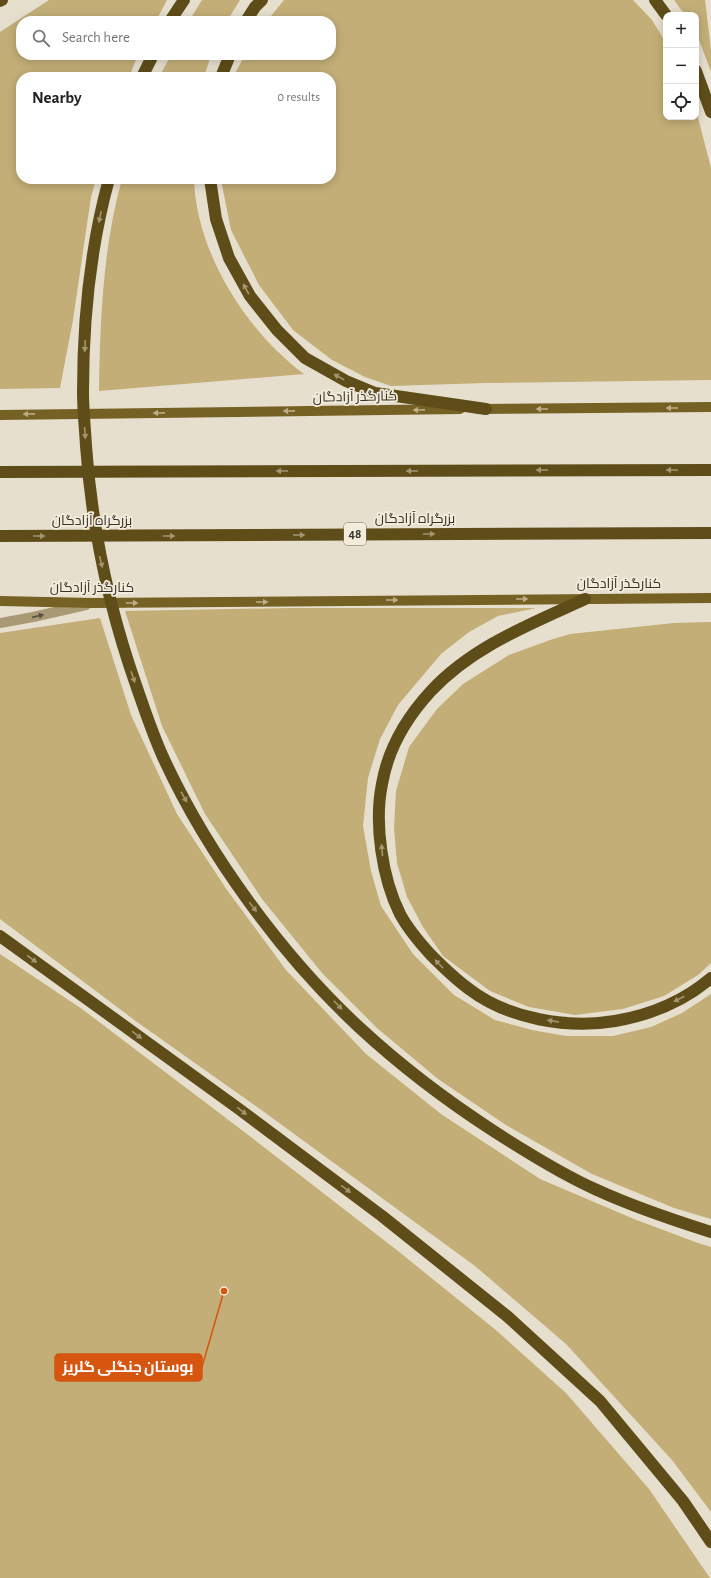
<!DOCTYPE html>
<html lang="en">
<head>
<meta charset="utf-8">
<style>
  body { margin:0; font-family:"Alegreya Sans",Cairo,sans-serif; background:#f6f6f6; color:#222 }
  .controls { position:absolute; right:12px; top:12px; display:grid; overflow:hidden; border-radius:8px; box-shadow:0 2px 10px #0003 }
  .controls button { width:36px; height:36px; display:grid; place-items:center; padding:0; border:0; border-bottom:1px solid #e0e0e0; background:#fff; color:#222; font:20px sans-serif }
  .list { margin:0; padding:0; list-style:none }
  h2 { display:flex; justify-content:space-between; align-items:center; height:52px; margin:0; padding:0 16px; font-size:17px }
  h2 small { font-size:13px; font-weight:400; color:#767676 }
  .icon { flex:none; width:22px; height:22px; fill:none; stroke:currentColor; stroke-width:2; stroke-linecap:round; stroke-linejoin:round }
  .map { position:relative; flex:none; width:711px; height:1578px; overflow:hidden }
  .search { position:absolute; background:#fff; box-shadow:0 2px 10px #0003; left:16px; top:16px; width:320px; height:44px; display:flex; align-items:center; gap:10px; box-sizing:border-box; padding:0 14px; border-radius:16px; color:#767676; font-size:15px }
  .panel { position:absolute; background:#fff; box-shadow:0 2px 10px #0003; left:16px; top:72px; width:320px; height:112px; border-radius:16px }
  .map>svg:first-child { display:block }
  .green { fill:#c3ae77 }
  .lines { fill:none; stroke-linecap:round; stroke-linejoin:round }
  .minor { stroke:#a99a75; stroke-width:10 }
  .major { stroke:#766124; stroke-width:10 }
  .highway { stroke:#5f4d19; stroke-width:12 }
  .oneway { fill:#a29570 }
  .oneway2 { fill:#bbad89 }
  .oneway3 { fill:#585243 }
  .labels { text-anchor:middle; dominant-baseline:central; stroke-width:3.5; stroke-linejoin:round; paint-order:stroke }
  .shield { fill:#f3ecdb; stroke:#6f6a61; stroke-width:1 }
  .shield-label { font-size:13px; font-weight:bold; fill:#36332d }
  .street-label { font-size:14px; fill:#36332d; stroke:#f3ecdb }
  .leader { fill:none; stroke:#d6550f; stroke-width:1.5 }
  .callout-dot { fill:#d6550f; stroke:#f3ecdb; stroke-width:1.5 }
  .callout { fill:#d6550f; stroke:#d6550f; stroke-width:1.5 }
  .callout-label { font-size:15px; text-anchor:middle; font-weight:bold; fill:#fff }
</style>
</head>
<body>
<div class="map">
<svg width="711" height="1578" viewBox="0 0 711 1578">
  <rect width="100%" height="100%" fill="#e6dfce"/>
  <g class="green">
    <path d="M49,0h118l-11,21h-135v34h117l-9,22h-108v102h75l-5,18 -18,123 -13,68 -60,1v-357z"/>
    <path d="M202,0h38l-13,21h-38z"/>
    <path d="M284,0h349l19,20 14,23v74h30v-7l15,58v212l-225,3 -95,3 -26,-9 -33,-17 -39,-30 -34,-45 -28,-55 -10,-50 110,-1v-102h-98l12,-22h86v-34h-64z"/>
    <path d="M674,0h31l6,49v23l-15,-40v-17h-11z"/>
    <path d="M171,55h40l-7,22h-45z"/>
    <path d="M122,179h72c2,73 52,152 110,195l-205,17c1,-71 4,-144 23,-212z"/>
    <path d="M290,608h246l-38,8 -29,16 -28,22 -43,51 -18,34 -12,39 -5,48 8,45 10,35 32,48 41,41 41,25 37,10 34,6h47l38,-9 31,-14 29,-19v225l-37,-11 -82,-34 -86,-49 -68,-46 -61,-51 -55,-55 -60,-74 -57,-85 -43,-88 -37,-115z"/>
    <path d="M100,618l31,97 46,99 50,76 59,80 80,84 75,60 99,65 94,40 64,24 13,4v265l-39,-52 -106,-116 -91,-78 -215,-157 -123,-87 -137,-103v-286z"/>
    <path d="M711,622v341l-13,12 -34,21 -41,13 -48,6 -46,-8 -39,-16 -47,-35 -20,-29 -16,-30 -10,-34 -3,-35 2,-37 13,-44 28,-38 26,-25 46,-29 41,-15 20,-6 104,-11z"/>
    <path d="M0,954l82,55 165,125 151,117 99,80 69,62 83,96 61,89h-710z"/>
  </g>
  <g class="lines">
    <path class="minor" d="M0,623l33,-6 53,-12"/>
    <g class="major">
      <path d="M478,409l233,-2"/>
      <path d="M0,415l460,-6"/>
      <path d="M0,601l93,2 618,-5"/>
    </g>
    <g class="highway">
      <path d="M655,0l11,15"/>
      <path d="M0,1l2,-1"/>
      <path d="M170,21l14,-21"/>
      <path d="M246,21l9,-14 7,-7"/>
      <path d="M696,71l15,41"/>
      <path d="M142,77l11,-22"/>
      <path d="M221,77l9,-22"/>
      <path d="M109,179c-19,69 -26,142 -26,213 0,18 2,36 3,54 6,84 23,163 51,242 8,23 16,47 26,69 44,96 119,199 197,271 41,38 86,72 132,102 34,22 69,44 105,60 37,17 76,30 114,42"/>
      <path d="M210,179l6,40 13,39 21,38 27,34 28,28 41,23 29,12 111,16"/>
      <path d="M0,472l711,-2"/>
      <path d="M0,536l711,-3"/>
      <path d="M585,599c-54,25 -112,47 -154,92 -24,26 -43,58 -49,93 -8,39 0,94 18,130 8,15 20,29 31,41 12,12 24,24 38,34 39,30 99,40 146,32 35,-6 69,-20 96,-43"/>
      <path d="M0,936l239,173 143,107 125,100 93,85 83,100 28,41"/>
    </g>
  </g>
  <defs><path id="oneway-solid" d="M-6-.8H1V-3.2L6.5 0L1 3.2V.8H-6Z"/></defs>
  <g class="oneway">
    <use href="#oneway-solid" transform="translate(100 217) rotate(102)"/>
    <use href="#oneway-solid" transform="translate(246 289) rotate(-119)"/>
    <use href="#oneway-solid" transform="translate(85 346) rotate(92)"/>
    <use href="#oneway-solid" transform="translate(339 377) rotate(-151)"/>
    <use href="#oneway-solid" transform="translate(85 433) rotate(86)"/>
    <use href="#oneway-solid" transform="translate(542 470) rotate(180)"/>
    <use href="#oneway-solid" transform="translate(672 470) rotate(180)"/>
    <use href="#oneway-solid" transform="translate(282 471) rotate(180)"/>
    <use href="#oneway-solid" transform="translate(412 471) rotate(180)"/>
    <use href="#oneway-solid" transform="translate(429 534)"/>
    <use href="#oneway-solid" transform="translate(299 535)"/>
    <use href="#oneway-solid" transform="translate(39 536)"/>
    <use href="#oneway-solid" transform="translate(169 536)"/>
    <use href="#oneway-solid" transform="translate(101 562) rotate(76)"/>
    <use href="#oneway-solid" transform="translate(133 677) rotate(71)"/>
    <use href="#oneway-solid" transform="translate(184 797) rotate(61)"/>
    <use href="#oneway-solid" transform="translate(382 850) rotate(-95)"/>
    <use href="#oneway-solid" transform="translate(253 907) rotate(52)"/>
    <use href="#oneway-solid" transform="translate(32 959) rotate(36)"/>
    <use href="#oneway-solid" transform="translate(439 964) rotate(-134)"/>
    <use href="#oneway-solid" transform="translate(679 999) rotate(152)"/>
    <use href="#oneway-solid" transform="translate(338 1005) rotate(46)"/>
    <use href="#oneway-solid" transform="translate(553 1021) rotate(-171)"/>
    <use href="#oneway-solid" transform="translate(137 1035) rotate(36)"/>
    <use href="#oneway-solid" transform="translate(242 1111) rotate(37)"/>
    <use href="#oneway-solid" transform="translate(346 1189) rotate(37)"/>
  </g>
  <g class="oneway2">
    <use href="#oneway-solid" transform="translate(672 408) rotate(180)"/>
    <use href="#oneway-solid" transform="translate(542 409) rotate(180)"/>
    <use href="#oneway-solid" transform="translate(419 410) rotate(179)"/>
    <use href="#oneway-solid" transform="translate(289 411) rotate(179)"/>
    <use href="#oneway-solid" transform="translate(159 413) rotate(179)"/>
    <use href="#oneway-solid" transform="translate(29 414) rotate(179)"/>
    <use href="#oneway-solid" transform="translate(522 599)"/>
    <use href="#oneway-solid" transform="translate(392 600)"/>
    <use href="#oneway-solid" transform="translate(262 602)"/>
    <use href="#oneway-solid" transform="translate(132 603)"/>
  </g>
  <use class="oneway3" href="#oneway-solid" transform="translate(38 616) rotate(-13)"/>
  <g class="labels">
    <rect class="shield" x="344" y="523" width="22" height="22" rx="3"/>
    <g class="shield-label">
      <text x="355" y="534">48</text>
    </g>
    <g class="street-label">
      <text transform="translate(355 397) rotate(-1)">کنارگذر آزادگان</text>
      <text x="415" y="519">بزرگراه آزادگان</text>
      <text x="92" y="521">بزرگراه آزادگان</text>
      <text x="619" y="584">کنارگذر آزادگان</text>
      <text x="92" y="588">کنارگذر آزادگان</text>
    </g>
  </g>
  <path class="leader" d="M224 1291L202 1367"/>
  <circle class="callout-dot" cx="224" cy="1291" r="4"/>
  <rect class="callout" x="55" y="1354" width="147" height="27" rx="4"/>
  <g class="callout-label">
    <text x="128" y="1372">بوستان جنگلی گلریز</text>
  </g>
</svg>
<div class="controls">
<button>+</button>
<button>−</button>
<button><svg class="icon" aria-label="locate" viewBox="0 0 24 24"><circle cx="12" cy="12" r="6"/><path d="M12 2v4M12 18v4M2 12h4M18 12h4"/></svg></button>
</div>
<div class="search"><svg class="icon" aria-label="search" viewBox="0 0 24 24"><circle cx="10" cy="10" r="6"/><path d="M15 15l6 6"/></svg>Search here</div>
<section class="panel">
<h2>Nearby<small>0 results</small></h2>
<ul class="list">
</ul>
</section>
</div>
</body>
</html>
